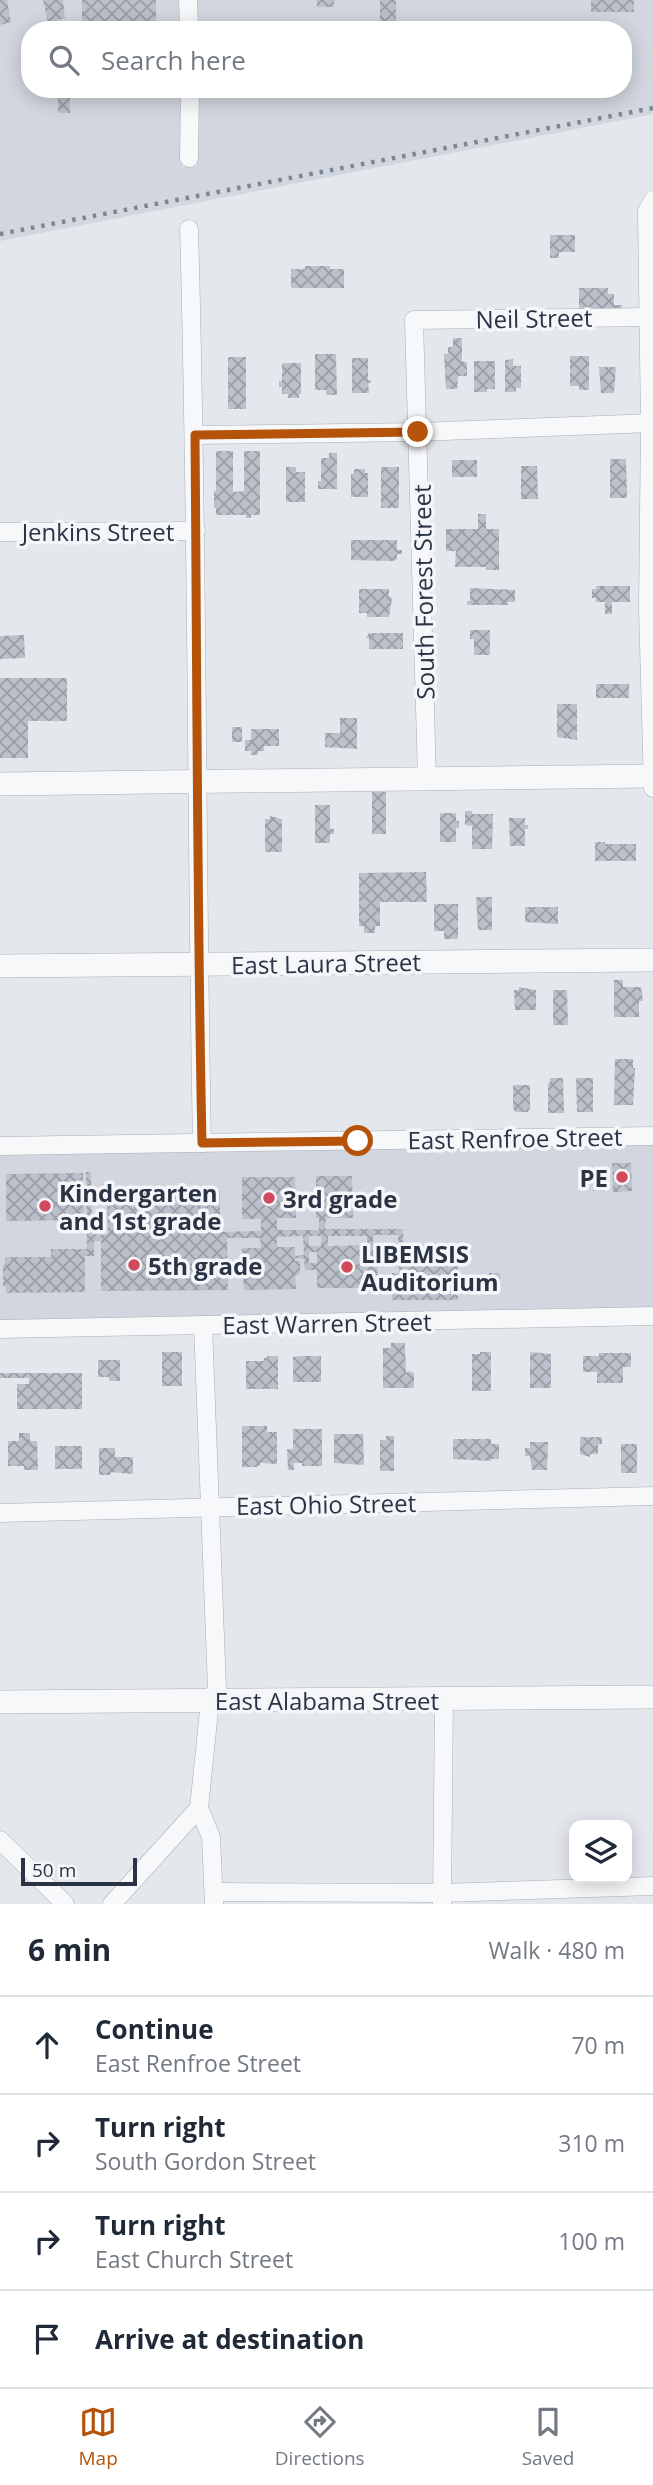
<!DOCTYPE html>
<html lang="en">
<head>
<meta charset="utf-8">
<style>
  body { margin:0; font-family:"Open Sans",sans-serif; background:#f6f6f7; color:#1f2937 }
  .controls { position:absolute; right:21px; bottom:21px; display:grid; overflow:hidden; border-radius:14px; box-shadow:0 4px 18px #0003 }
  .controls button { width:63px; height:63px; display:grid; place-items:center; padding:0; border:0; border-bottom:2px solid #e0e1e3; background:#fff; color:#1f2937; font:35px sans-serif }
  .scale { position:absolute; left:21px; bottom:18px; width:116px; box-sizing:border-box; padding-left:7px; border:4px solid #2b3445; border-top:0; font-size:19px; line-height:24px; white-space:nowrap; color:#2b3445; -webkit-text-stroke:5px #f4f6f9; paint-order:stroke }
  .stop { position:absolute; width:21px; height:21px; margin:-16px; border:5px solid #b45309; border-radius:50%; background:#fff }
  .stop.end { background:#b45309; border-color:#fff; box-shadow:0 2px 7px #0008 }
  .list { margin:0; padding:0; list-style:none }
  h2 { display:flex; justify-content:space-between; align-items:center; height:91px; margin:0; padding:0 28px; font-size:30px }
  h2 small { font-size:23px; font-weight:400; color:#747a83 }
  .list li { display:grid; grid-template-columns:46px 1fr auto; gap:21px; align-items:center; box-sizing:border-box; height:98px; padding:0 28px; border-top:2px solid #e0e1e3 }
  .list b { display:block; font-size:26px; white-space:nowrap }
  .list p { margin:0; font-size:23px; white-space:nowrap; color:#747a83 }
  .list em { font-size:23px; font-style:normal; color:#747a83 }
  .icon { flex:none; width:38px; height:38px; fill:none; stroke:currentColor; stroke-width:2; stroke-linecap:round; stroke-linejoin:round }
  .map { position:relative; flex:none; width:653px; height:1904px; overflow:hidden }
  .search { position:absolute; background:#fff; box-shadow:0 4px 18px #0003; left:21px; right:21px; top:21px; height:77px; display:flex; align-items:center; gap:18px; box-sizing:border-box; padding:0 24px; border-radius:28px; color:#747a83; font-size:26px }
  .sheet { height:483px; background:#fff }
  nav { display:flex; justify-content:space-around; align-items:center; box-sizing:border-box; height:98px; border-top:2px solid #e0e1e3; background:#fff; font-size:19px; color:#747a83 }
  nav a { display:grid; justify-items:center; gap:4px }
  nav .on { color:#b45309 }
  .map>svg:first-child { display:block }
  .built { fill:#d2d6de }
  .building { fill:url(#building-cross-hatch); fill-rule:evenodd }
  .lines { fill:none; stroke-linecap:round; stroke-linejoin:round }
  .minor-casing { stroke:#a9aeb7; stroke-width:19 }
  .tertiary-casing { stroke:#a9aeb7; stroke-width:24 }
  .minor { stroke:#f7f8fa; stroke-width:18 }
  .tertiary { stroke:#f7f8fa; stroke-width:23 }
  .rail { stroke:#7d8696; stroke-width:4.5; stroke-dasharray:3.5 7; stroke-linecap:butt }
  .route { stroke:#b45309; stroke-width:9 }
  .poi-dot { fill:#d1495b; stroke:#f4f6f9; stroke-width:2.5 }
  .labels { text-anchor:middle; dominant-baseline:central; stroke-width:7; stroke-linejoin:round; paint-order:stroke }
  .street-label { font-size:24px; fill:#2b3445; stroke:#f4f6f9 }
  .poi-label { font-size:24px; font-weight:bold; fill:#2b3445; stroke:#f4f6f9; text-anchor:start }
</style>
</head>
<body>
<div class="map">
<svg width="653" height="1904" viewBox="0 0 653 1904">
  <defs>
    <pattern id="building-cross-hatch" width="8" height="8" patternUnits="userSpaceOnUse" patternTransform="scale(1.75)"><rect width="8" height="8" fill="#bbc0ca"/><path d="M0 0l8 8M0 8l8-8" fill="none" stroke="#989da6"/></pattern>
  </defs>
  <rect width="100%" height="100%" fill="#e4e7ec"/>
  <g class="built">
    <path d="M0,0h180l1,30h-151v59h152v78l15,-1 1,-77h425v-59h-426l-1,-30h457v114l-653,127z"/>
    <path d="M653,1136v180l-653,13v-183z"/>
  </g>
  <g class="building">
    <path d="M0,0h7l4,22 -11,3z"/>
    <path d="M43,0h20l2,18 -17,5z"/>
    <path d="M82,0h74v23h-3v7h-71z"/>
    <rect x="317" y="0" width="17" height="7"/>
    <rect x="380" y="0" width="16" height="23"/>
    <rect x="591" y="0" width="43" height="12"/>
    <rect x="58" y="89" width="12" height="24"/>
    <path d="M550,235h25v17h-16v6h-9z"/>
    <path d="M305,266h25v3h14v19h-53v-19h14z"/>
    <path d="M579,288h29v6h6v11h8v7l-43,-2z"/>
    <path d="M453,338h9v23l5,2v13h-9l-1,13h-11l-2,-35h4v-7h5z"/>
    <path d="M315,354h21l1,41h-11v-5h-11z"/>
    <path d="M570,356h19v34h-10v-4h-9z"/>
    <rect x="228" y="357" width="18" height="52"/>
    <path d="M352,358h16v22h3v3h-3l1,10h-17z"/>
    <path d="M513,359v7h8v22h-5v4h-11v-32z"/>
    <path d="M474,361h21v28h-8v3h-13z"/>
    <path d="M282,363h19v31h-2v4h-11v-4h-6v-7h-3v-6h3z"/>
    <path d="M599,367h17l-2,26h-13z"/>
    <path d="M216,451h17v41l11,-1v-40h16v64h-9v3h-5v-3h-30v-7h-2v-17h2z"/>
    <path d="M329,453h8v36h-19v-8h3v-23h8z"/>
    <path d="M610,459h16l1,39h-17z"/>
    <rect x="452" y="460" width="25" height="17"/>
    <path d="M521,466h16l1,33h-17z"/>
    <path d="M286,467h10v5h9v30h-19z"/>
    <rect x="381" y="467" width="18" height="41"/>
    <path d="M354,469h11v4h3v24h-17v-23h3z"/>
    <path d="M478,514h8v15h13v41h-13v-3h-31l1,-16h-10v-22h32z"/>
    <path d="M351,540h46v10h5v4h-5v6l-6,1 -40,-1z"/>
    <path d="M596,586h34v16h-18v12h-7v-12h-9v-4h-4v-9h4z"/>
    <path d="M470,588l45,2v12h-7v3h-41v-4h3z"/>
    <path d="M359,589h30v7l3,2 -3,19h-22v-4h-8z"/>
    <path d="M470,630h20v25h-16v-16h-4z"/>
    <path d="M369,633h34v16h-34v-11h-3z"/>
    <path d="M24,635l1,23 -25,1v-23z"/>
    <path d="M0,678h67v43h-39v37h-28z"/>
    <rect x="596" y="684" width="33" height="14"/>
    <path d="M557,704h20v36l-20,-3z"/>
    <path d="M340,718h17v31l-32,-2v-14h15z"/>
    <rect x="232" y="727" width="10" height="15"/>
    <path d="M251,729h28v17h-15v5h-6v4h-7v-4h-6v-11h6z"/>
    <rect x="372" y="792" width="14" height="42"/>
    <path d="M315,805h15v24h4v5h-4v9h-15z"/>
    <path d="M465,811h7v3h21l-1,35h-20v-23l-7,-1z"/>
    <path d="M440,813h16v8h3v7h-3v14h-16z"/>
    <path d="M270,816l12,3v33h-17v-33h5z"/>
    <path d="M509,818h16v7h3v4h-3v17h-15z"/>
    <path d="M595,842h10v2h31v17h-41z"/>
    <path d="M426,872l1,30h-47v24h-5v7h-11v-7h-5v-53z"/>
    <path d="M476,897h16v33h-14z"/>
    <path d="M434,904h24v35h-14v-8h-10z"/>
    <path d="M525,907h33v17l-33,-2z"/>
    <path d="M614,980h9v7h18l2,14h-4v16h-25z"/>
    <path d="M519,987l17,3v20h-21l-1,-20h5z"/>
    <path d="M553,990h14l1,35h-15z"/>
    <path d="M615,1059h18v9h2l-2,37h-19z"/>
    <path d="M550,1078h13l1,35h-16v-30h2z"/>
    <path d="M576,1078h17v34h-16z"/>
    <path d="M513,1085h17v23l-2,4h-13l-2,-4z"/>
    <path d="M612,1163h19l1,28 -19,1z"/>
    <path d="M86,1172h5l1,62 9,1 7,-1 -1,-42 113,-1v41l41,-1v-12h-19v-42h53l1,41h-19v12h42v-12h-3v-42h36l1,42h-27l-1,11h78l1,37h54v34h-66v-27h7l-1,-38h-25v10h4l1,43h-61v-18h-12l-1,-11 -9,-1v3h5v13l-5,1 1,14 -52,1 -1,-15h-4v-13h4l-1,-14h19l-1,-10h-33l1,52 -127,1v-50h-7v15h-9v36l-79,1v-7h-3v-21l2,1v-9h46v-8h36zM303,1236l1,19 -9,1v-9h-18v-10zM309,1236h12v10h-12zM328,1236h39v9l-39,1zM309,1252h8v11h-8z"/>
    <path d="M83,1173l1,47 -78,1v-47z"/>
    <rect x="593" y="1182" width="12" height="9"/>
    <rect x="489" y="1273" width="11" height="21"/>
    <path d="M391,1343h14l1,30 3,-2 5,2v15h-31v-40h8z"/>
    <rect x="162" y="1352" width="20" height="34"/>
    <path d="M480,1352h11v39h-19v-37h8z"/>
    <path d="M530,1352l21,2v34h-21z"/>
    <path d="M599,1353h32v14h-8v16h-26v-11h-14v-16h16z"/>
    <path d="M267,1356h11v33h-32v-28h18v-3h3z"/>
    <path d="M301,1356h20v26h-28v-25z"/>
    <path d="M98,1360h22v21h-11v-4h-11z"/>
    <path d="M0,1373h82v36h-65v-25h12v-6h-29z"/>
    <path d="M242,1426h25v6h10v32l-17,-1v2l-4,2h-14z"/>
    <path d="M293,1429h29v37h-20v-3h-8v7h-6l-1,-21h6z"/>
    <path d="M19,1433h11v8h7l1,29h-14v-4h-16v-25h11z"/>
    <path d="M334,1434h29l1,31 -30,-2z"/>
    <path d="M386,1436h8v35h-14v-31h6z"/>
    <path d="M580,1437h22v7h-4v10h-8v3l-10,-3z"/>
    <path d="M453,1439h38v5h8v15h-8v2l-38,-2z"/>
    <path d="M530,1442h18l-1,28h-15l-2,-14h-5v-8h5z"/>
    <rect x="621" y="1444" width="16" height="29"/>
    <rect x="55" y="1446" width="27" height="23"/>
    <path d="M99,1448h16v9h18v17l-22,-2v3h-12z"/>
  </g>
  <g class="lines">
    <defs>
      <g id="minor">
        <path d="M188,0l1,30"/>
        <path d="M189,158l1,-69"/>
        <path d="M653,200l-6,11 3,212 -2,186 5,179"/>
        <path d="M189,229c9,305 7,609 13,914"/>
        <path d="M195,435l223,-3 235,-9"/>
        <path d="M0,532l196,-1"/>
        <path d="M427,779l-13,-459 239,-3"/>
        <path d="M0,1146l653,-10"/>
        <path d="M203,1325l14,364 -7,12 -11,107 12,29 3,67"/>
        <path d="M0,1329l653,-13"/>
        <path d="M0,1513l653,-17"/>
        <path d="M0,1840l65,64"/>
        <path d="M214,1892l229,1 210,-7"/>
        <path d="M112,1904l87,-96"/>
        <path d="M442,1904l2,-205"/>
      </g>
      <g id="tertiary">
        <path d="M0,784l653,-8"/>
        <path d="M0,966l653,-6"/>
        <path d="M0,1702l653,-5"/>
      </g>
    </defs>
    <use href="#minor" class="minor-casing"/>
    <use href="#tertiary" class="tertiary-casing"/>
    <use href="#minor" class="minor"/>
    <use href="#tertiary" class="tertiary"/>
    <path class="rail" d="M0,234l653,-126"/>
  </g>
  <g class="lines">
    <path class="route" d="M358,1141l-156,2c-5,-236 -5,-472 -7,-708l223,-3"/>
  </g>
  <g class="poi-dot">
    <circle cx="622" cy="1177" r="7"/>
    <circle cx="269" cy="1198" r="7"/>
    <circle cx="45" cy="1206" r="7"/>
    <circle cx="134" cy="1265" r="7"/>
    <circle cx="347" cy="1267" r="7"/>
  </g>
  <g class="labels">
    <g class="street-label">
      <text transform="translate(534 318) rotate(-1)">Neil Street</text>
      <text x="98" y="531">Jenkins Street</text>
      <text transform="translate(423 592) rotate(-91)">South Forest Street</text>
      <text transform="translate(326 963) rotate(-1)">East Laura Street</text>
      <text transform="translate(515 1138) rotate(-1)">East Renfroe Street</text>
      <text transform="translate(327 1323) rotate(-1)">East Warren Street</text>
      <text transform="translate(326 1504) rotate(-1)">East Ohio Street</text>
      <text x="327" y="1700">East Alabama Street</text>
    </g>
    <g class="poi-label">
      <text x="608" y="1177" text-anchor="end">PE</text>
      <text x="59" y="1192">Kindergarten<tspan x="59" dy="28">and 1st grade</tspan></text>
      <text x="283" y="1198">3rd grade</text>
      <text x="361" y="1253">LIBEMSIS<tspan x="361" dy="28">Auditorium</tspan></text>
      <text x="148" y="1265">5th grade</text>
    </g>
  </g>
</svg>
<div class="controls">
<button><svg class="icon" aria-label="layers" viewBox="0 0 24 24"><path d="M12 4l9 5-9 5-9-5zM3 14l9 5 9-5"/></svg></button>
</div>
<div class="scale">50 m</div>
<div class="stop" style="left:358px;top:1141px"></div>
<div class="stop end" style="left:418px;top:432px"></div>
<div class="search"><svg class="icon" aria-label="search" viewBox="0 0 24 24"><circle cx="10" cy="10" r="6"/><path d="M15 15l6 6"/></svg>Search here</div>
</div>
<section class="sheet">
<h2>6 min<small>Walk · 480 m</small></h2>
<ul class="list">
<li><svg class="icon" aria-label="ahead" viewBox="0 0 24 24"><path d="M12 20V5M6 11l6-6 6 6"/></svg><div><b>Continue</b><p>East Renfroe Street</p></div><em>70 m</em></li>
<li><svg class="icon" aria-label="right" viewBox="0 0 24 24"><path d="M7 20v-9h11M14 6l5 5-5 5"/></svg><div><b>Turn right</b><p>South Gordon Street</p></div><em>310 m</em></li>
<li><svg class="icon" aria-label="right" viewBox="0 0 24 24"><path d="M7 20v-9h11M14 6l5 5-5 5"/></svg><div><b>Turn right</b><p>East Church Street</p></div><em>100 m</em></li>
<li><svg class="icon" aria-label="arrive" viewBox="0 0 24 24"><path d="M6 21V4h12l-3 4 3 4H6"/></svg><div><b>Arrive at destination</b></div></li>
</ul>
</section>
<nav>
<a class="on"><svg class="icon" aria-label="map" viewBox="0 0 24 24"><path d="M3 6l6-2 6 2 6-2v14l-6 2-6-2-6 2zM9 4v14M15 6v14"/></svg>Map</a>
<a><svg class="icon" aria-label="directions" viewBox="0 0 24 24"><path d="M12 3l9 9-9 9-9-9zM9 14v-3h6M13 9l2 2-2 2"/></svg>Directions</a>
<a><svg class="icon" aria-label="saved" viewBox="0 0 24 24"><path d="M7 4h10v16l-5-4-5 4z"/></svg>Saved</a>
</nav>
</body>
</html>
